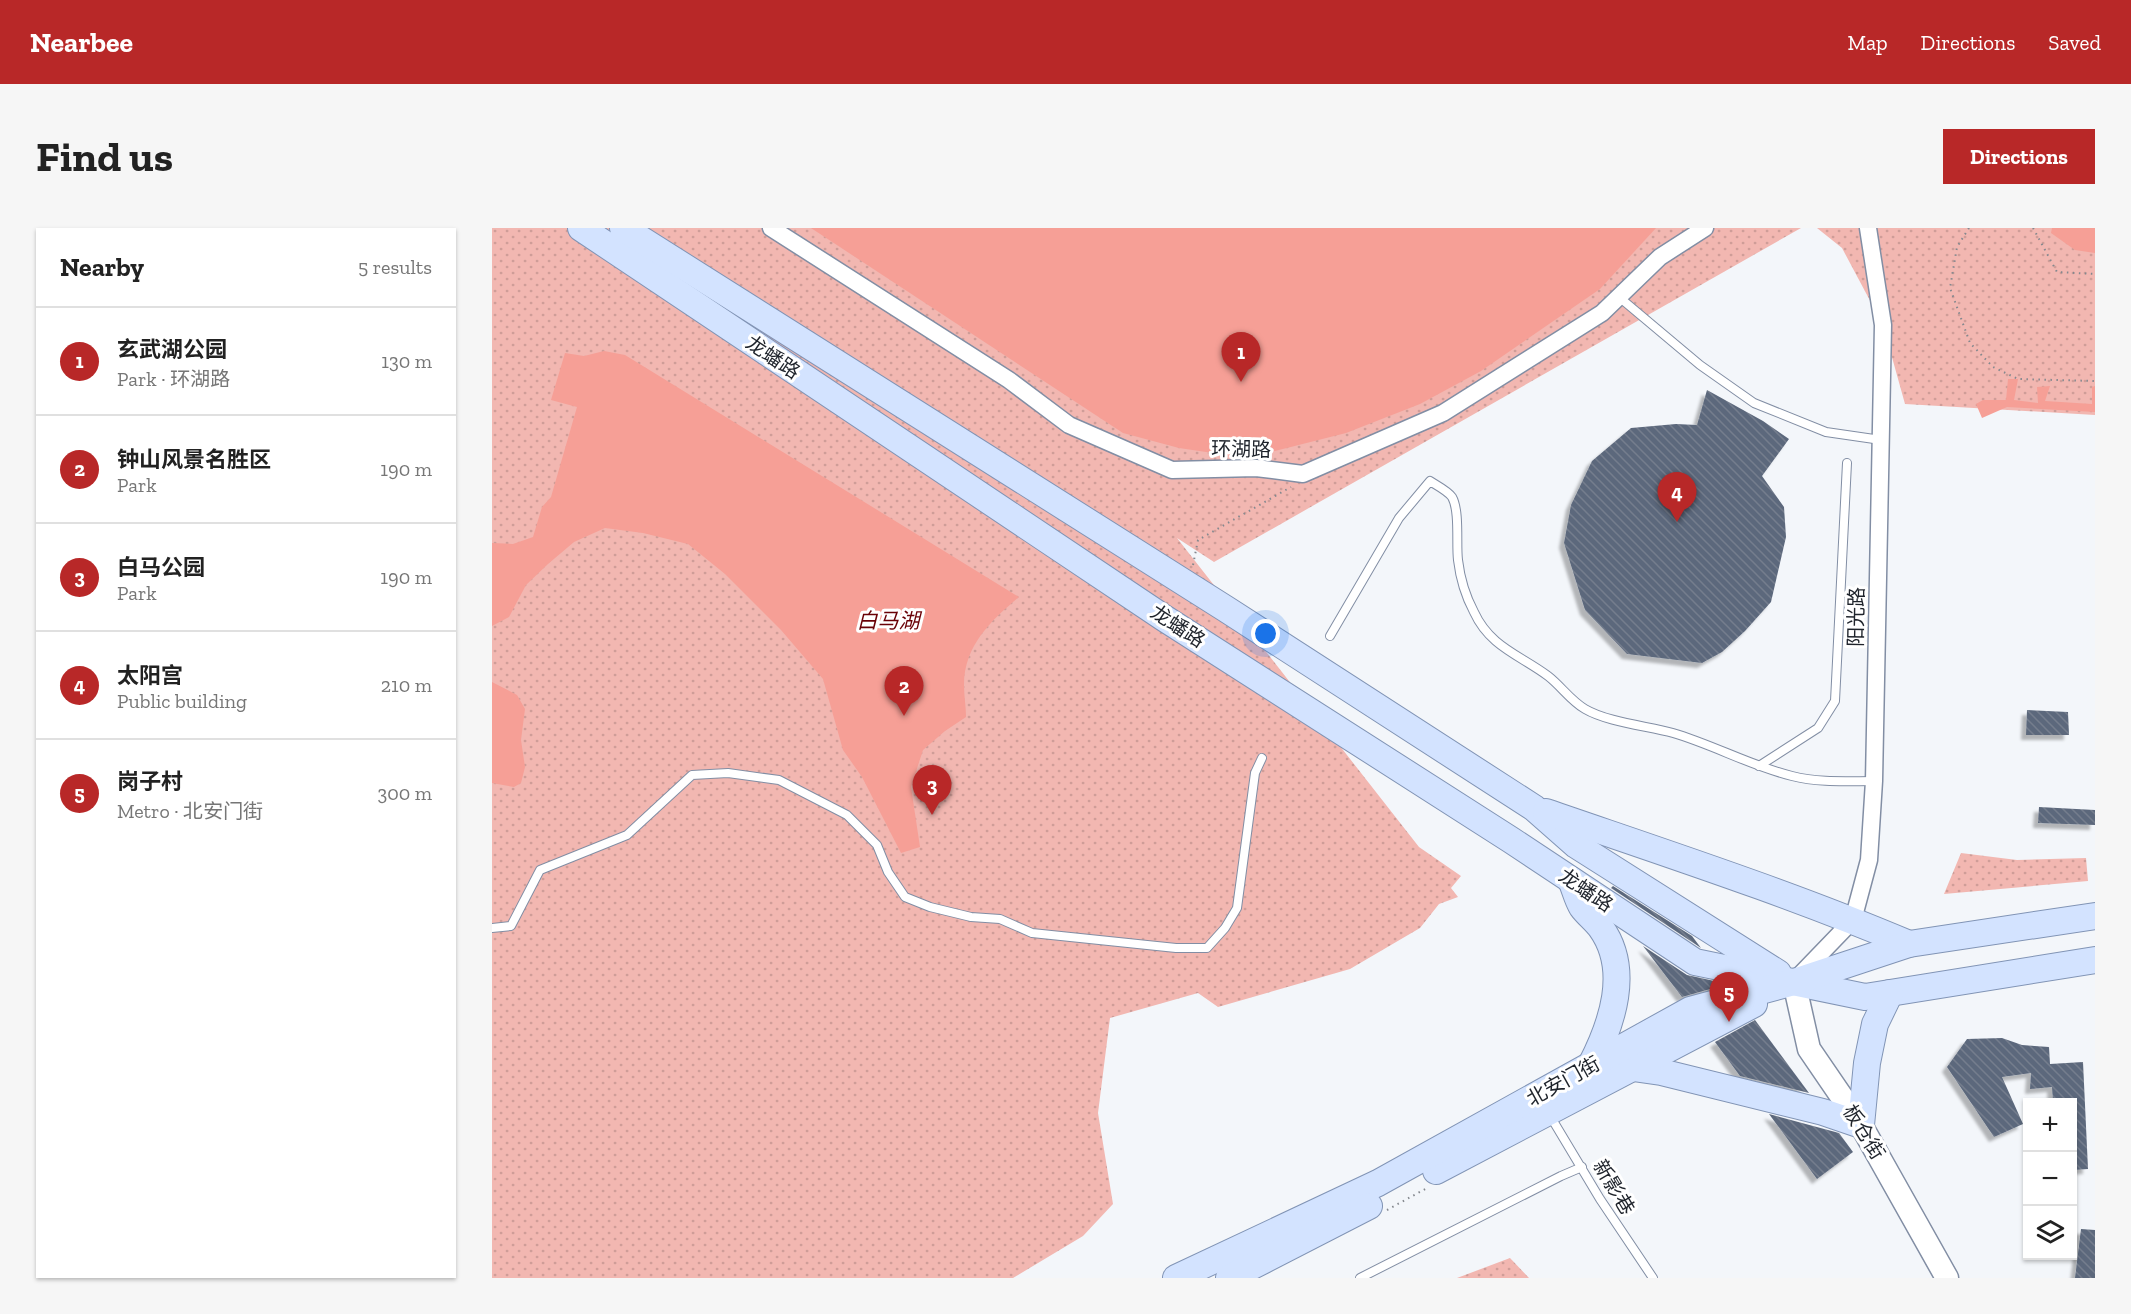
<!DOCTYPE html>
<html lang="en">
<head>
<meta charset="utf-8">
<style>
  body { margin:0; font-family:"Zilla Slab","Noto Sans SC",serif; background:#f6f6f6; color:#222 }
  .controls { position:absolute; right:18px; bottom:18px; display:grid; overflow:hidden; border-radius:0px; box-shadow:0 2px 4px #0004 }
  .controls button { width:54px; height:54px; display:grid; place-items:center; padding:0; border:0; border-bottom:2px solid #e0e0e0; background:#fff; color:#222; font:30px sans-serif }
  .you { position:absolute; left:774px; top:406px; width:21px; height:21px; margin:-15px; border:4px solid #fff; border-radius:50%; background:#1a73e8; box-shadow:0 0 0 9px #1a73e833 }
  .badge { display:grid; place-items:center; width:39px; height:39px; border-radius:50%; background:#b82828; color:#fff; font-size:20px; font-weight:700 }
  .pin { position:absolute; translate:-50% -50px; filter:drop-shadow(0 2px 3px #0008) }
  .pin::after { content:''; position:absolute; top:32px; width:21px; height:18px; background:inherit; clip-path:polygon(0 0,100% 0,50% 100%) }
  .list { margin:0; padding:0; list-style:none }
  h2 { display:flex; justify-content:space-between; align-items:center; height:78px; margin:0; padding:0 24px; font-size:26px }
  h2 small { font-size:20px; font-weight:400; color:#767676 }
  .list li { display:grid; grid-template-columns:39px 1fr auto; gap:18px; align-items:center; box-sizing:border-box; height:108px; padding:0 24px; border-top:2px solid #e0e0e0 }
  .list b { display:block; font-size:22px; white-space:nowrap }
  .list p { margin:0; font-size:20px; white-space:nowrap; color:#767676 }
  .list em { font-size:20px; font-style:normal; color:#767676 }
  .icon { flex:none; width:33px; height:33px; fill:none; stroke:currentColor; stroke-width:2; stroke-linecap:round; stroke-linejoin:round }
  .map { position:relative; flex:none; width:1603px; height:1050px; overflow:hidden; border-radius:0px }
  header { display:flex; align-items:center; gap:36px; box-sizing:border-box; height:84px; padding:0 30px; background:#b82828; color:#fff }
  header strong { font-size:28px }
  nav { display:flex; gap:33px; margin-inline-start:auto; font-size:21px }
  .intro { display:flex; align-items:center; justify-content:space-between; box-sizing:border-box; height:144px; padding:0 36px }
  h1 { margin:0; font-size:42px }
  .button { padding:15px 27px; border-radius:0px; background:#b82828; color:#fff; font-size:21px; font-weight:700 }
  main { display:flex; gap:36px; padding:0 36px }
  aside { flex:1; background:#fff; border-radius:0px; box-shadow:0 2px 4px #0004 }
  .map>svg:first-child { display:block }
  .grass { fill:url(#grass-dots) }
  .water { fill:#f69f96 }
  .building { fill:url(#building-back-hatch); filter:url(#shadow) }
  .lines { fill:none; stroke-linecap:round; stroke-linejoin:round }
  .service-casing { stroke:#828ea4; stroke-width:10 }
  .minor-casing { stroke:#828ea4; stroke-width:19 }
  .secondary-casing { stroke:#828ea4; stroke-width:25 }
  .primary-casing { stroke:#8194b5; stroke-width:28 }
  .path { stroke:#84888e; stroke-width:2; stroke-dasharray:1.5 4.5; stroke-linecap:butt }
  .service { stroke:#fff; stroke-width:8 }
  .minor { stroke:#fff; stroke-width:16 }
  .secondary { stroke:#fff; stroke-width:22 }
  .primary { stroke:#d3e3ff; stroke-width:26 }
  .labels { text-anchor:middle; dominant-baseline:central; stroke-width:6; stroke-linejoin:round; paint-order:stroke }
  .street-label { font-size:20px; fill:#1e232b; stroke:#fff }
  .water-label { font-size:21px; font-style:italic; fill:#690006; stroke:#fff }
</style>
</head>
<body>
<header>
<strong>Nearbee</strong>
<nav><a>Map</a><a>Directions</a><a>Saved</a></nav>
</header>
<div class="intro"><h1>Find us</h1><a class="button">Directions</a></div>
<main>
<aside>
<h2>Nearby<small>5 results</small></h2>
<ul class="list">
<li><span class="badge">1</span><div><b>玄武湖公园</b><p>Park · 环湖路</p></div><em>130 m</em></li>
<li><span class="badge">2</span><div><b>钟山风景名胜区</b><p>Park</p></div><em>190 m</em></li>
<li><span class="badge">3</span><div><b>白马公园</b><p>Park</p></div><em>190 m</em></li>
<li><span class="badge">4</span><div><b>太阳宫</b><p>Public building</p></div><em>210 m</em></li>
<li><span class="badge">5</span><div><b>岗子村</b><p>Metro · 北安门街</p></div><em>300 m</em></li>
</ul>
</aside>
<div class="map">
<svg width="1603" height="1050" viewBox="0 0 1603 1050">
  <defs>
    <pattern id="grass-dots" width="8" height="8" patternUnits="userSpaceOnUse" patternTransform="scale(1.5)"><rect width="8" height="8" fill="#f2b7b1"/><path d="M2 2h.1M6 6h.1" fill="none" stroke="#cf9d98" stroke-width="1.8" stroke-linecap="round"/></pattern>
    <pattern id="building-back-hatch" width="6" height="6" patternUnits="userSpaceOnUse" patternTransform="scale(1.5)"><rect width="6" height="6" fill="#5c687c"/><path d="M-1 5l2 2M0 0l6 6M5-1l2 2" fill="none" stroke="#747d8d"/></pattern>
    <filter id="shadow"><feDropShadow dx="-5" dy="5" stdDeviation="1.5" flood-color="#0004"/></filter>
  </defs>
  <rect width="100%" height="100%" fill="#f3f6fa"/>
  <g class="grass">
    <path d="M0,0h1309l-587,334 -37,-24 242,309 42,29 -10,12 7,9 -19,7 -19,24 -70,41 -132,38 -20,-14 -88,25 -12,95 15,91 -30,32 -70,42h-521z"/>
    <path d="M1325,0h278v187l-190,-11 -22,-79 -41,-77z"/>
    <path d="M1469,625l56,7 69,-2 2,23 -144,13z"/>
    <path d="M1018,1030l19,20h-72z"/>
  </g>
  <g class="water">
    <path d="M319,0h845l-56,61 -119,82 -61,33 -74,29 -99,25 -68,-10 -56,-15z"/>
    <path d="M1560,0h43v25l-20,-3 -24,-17z"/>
    <path d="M112,123l21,4 394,242c-27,23 -55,48 -55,88 0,11 2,22 2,32l-21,14 -22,19 -12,37 9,60 -19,6 -39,-76 -19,-27 -20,-71 -42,-49 -56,-56 -37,-30 -45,-11 -38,-5 -31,14 -26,22 -22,21 -17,32 -17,9v-83l21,1 20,-7 9,-30 9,-10 26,-90 -26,-7 14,-47 19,3z"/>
    <path d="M1516,151h10l-4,21 24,3 -1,-16 13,-1 -5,15 47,3v-17l3,-1v26l-88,-5 -25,11 -6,-14 7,-4h23z"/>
    <path d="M0,454l25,13 8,14 -4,31 4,27 -4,16 -7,4 -22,-4z"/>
  </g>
  <g class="building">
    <path d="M1215,162l56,31 26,18 -27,37 22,31 2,30 -15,65 -26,29 -23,21 -20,11 -75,-9 -42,-44 -21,-67 7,-38 21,-44 39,-33 45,-4 21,1z"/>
    <path d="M1535,482l41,2 1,23h-43z"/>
    <path d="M1547,579l56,3v15l-57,-2z"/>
    <path d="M1121,658l79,50 9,12 -90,-60z"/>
    <path d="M1151,718l44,29 41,9 -46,13z"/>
    <path d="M1263,792l54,73 -69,-17 -25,-34z"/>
    <path d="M1510,810l20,7 27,2 1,17 33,-2 5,107 -15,1v-68h-20l-1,-15 -22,2 1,-16 -29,4 21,47 -29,13 -47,-70 20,-28z"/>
    <path d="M1277,886l70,19 14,19 -36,27z"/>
    <path d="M1589,1001l14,1v48h-20z"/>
  </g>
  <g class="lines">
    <defs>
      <g id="service">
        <path d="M1127,69l81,68 54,38 72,29 55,8"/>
        <path d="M838,408l69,-118 31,-37c6,4 18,10 22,16 8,14 4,48 6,63 2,17 8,37 16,52 16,35 46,43 74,64 13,10 23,25 37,33 22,13 62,17 88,24 41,12 78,33 119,43 27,7 55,5 82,5"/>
        <path d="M1267,538l59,-38 17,-27 12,-238"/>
        <path d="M0,700l19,-2 29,-56 87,-35 65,-60 36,-2 51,7 68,35 30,30 11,27 17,25 25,10 41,10 29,2 32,14 144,15h31l18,-20 12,-20 18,-135 7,-15"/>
        <path d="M1057,886l51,85 53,79"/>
        <path d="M868,1050l201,-102 21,-9"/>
      </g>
      <g id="minor">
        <path d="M279,0l238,152 60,45 103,45 84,-2 47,6 140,-61 159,-100 58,-56 45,-29"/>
        <path d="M1306,749l55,-57 16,-60 5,-79 9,-456 -15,-97"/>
      </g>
      <path id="secondary" d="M1302,754l15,67 52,76 86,153"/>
      <g id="primary">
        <path d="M89,0l583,390 347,222 184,122 170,35 230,-37"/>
        <path d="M131,0l603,381 308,199 42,37 202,128"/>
        <path d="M1054,584c122,42 245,82 363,132"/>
        <path d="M1079,652c4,9 6,19 11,27 5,7 13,13 19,21 30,42 11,96 -10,137"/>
        <path d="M1141,840l28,4 162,40 38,13 6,-62 8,-39 15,-31"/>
        <path d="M944,943l318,-167"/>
        <path d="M684,1050l202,-95 312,-173 104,-28 115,-38 186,-28"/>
        <path d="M737,1050l140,-72"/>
      </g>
    </defs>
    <use href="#service" class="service-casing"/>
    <use href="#minor" class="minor-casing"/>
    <use href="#secondary" class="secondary-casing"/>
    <use href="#primary" class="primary-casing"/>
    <g class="path">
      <path d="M1477,0l-12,19 -7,41 20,55 23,24 25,12 77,2"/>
      <path d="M1541,0l24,44 38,2"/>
      <path d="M701,337l5,-25 93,-53"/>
      <path d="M895,982l40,-22"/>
    </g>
    <use href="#service" class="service"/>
    <use href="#minor" class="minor"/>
    <use href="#secondary" class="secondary"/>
    <use href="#primary" class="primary"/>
  </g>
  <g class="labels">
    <g class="street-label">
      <text transform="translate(281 129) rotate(34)">龙蟠路</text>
      <text transform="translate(749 221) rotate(1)">环湖路</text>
      <text transform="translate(1364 389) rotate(-89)">阳光路</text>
      <text transform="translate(686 398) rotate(33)">龙蟠路</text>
      <text transform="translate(1094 662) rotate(34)">龙蟠路</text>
      <text transform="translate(1071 853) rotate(-29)">北安门街</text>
      <text transform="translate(1372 904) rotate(58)">板仓街</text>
      <text transform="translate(1122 959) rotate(59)">新影巷</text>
    </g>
    <g class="water-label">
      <text x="396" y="392">白马湖</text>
    </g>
  </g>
</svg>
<div class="controls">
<button>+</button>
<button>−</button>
<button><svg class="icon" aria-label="layers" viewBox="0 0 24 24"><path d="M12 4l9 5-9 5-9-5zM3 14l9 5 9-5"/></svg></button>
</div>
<div class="you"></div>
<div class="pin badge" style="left:749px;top:154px">1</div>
<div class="pin badge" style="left:412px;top:488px">2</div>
<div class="pin badge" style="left:440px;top:587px">3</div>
<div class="pin badge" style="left:1185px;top:294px">4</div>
<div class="pin badge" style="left:1237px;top:794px">5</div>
</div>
</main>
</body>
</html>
